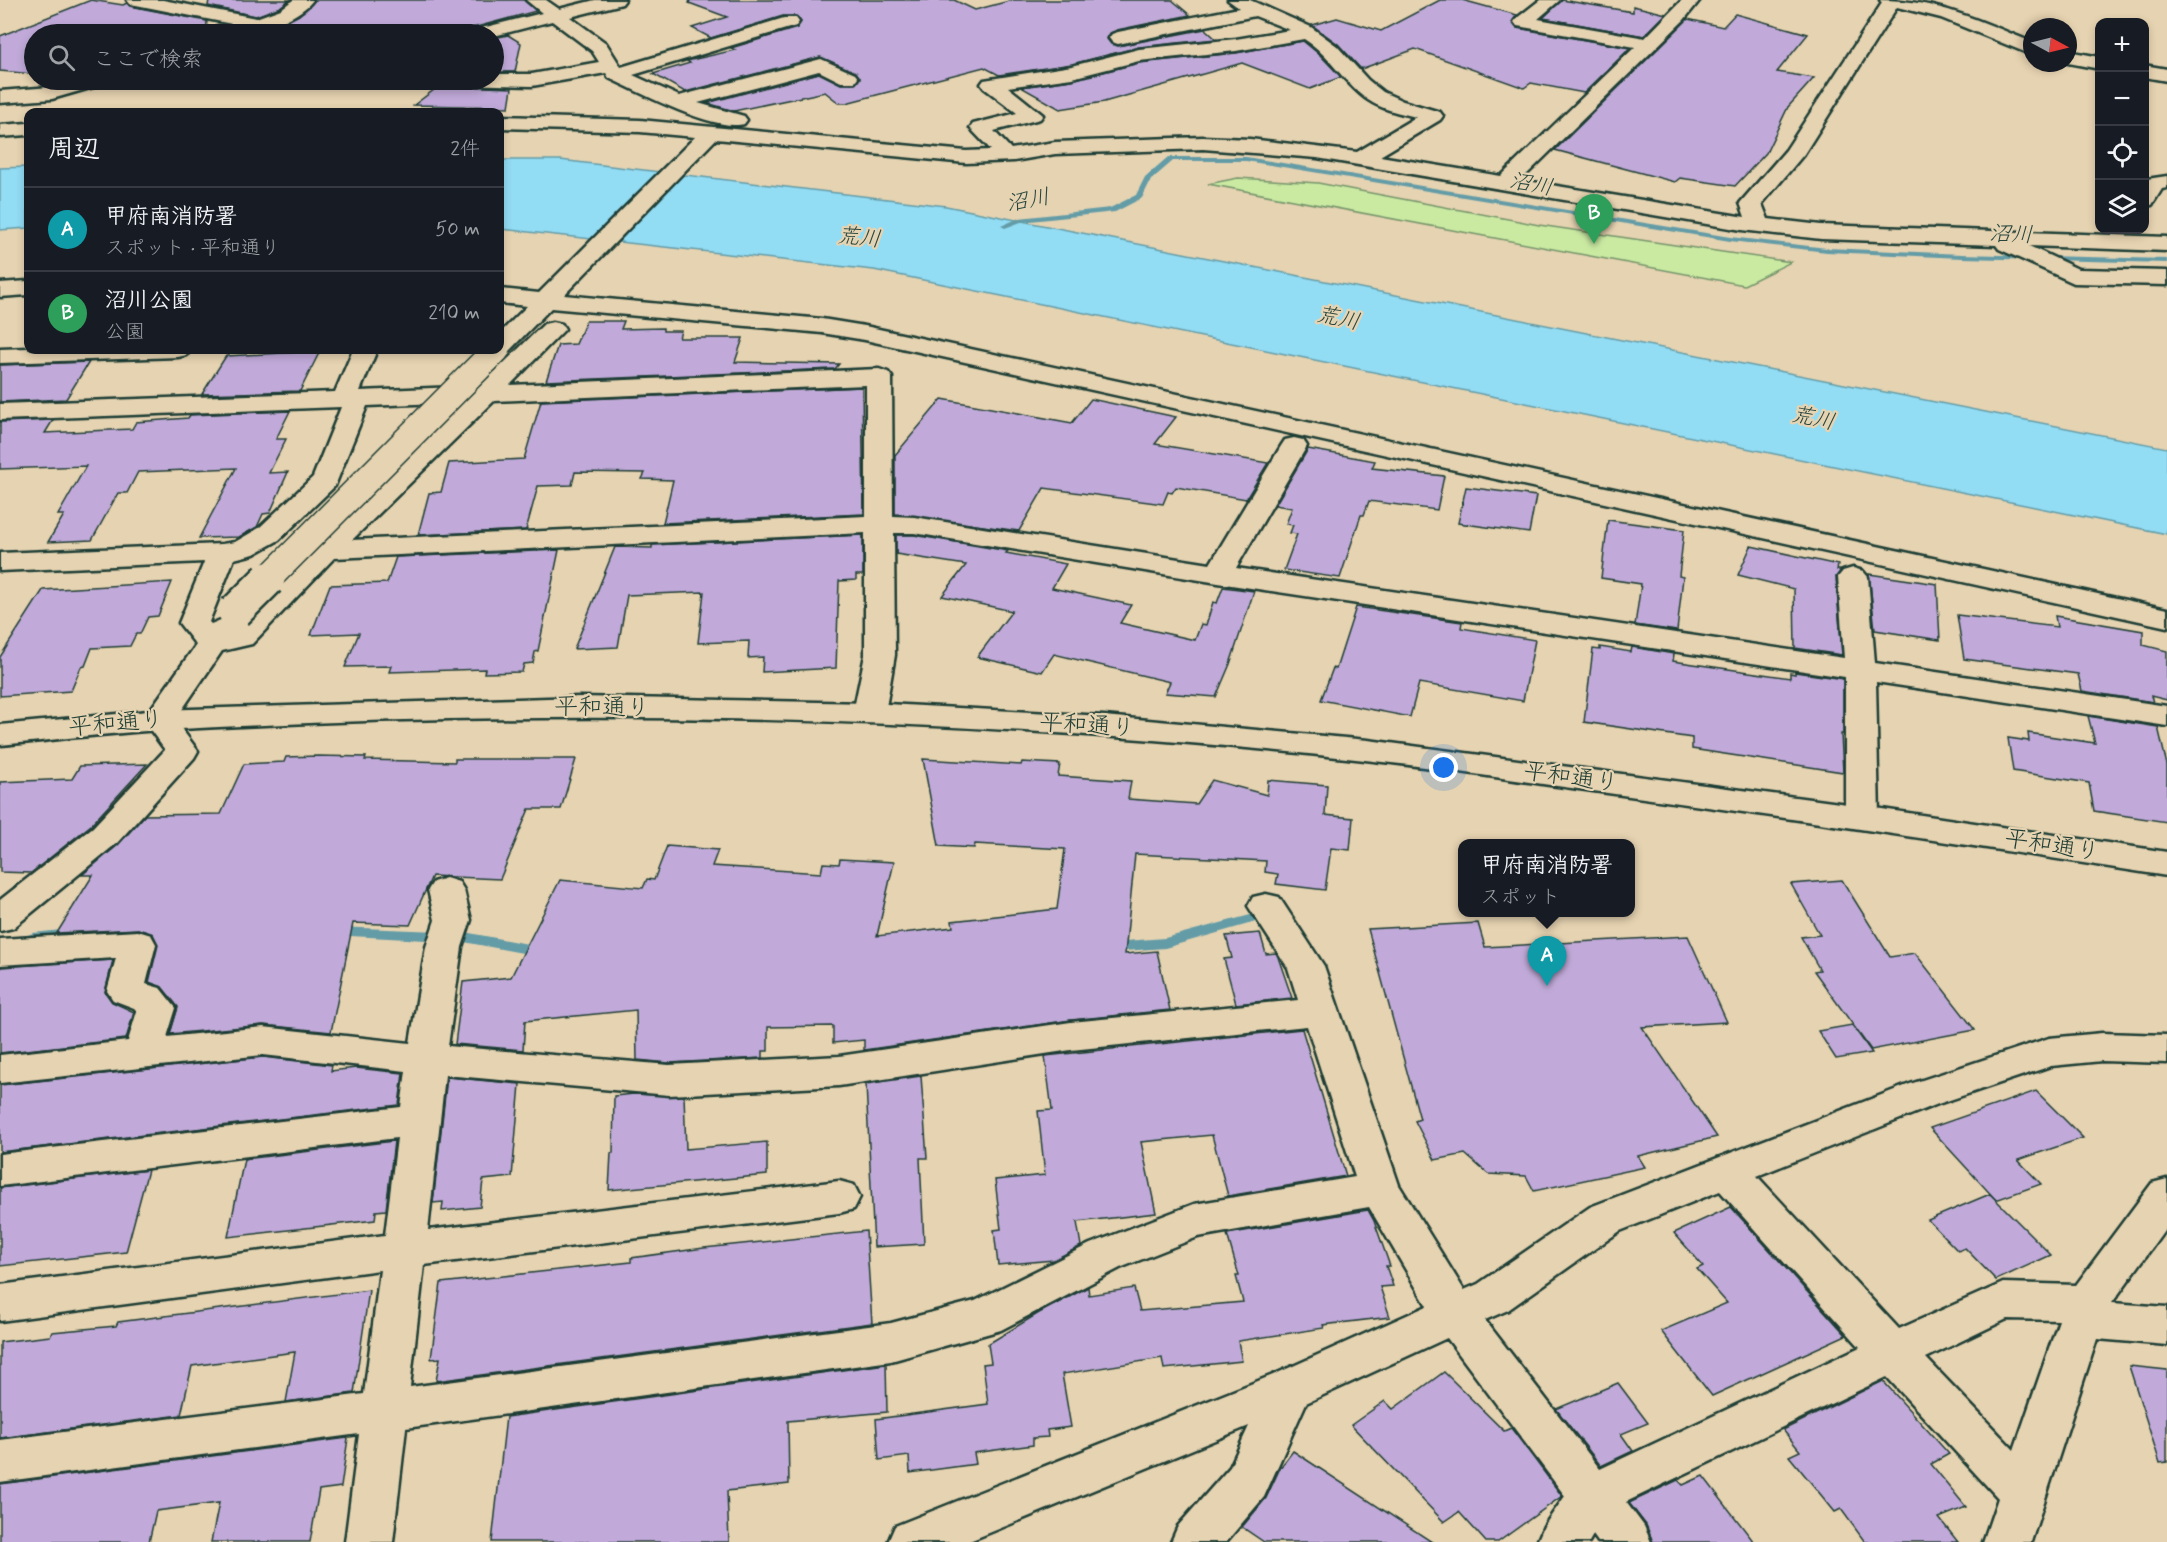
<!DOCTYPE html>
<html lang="ja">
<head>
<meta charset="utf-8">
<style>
  body { margin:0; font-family:Mynerve,"Klee One",sans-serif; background:#242831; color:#f1f3f6 }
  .controls { position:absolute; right:18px; top:18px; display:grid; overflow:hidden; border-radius:12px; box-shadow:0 3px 9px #0003 }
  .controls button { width:54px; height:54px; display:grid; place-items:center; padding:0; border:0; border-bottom:2px solid #363941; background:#171b24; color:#f1f3f6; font:30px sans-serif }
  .compass { position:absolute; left:2023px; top:18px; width:54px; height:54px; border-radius:50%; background:#171b24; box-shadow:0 3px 9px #0003; rotate:97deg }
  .you { position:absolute; left:1444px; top:768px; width:21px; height:21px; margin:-15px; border:4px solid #fff; border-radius:50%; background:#1a73e8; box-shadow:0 0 0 9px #1a73e833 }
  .badge { display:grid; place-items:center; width:39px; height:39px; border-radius:50%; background:#92a19f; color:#fff; font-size:20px; font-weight:700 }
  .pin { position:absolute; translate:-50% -50px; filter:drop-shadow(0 2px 3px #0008) }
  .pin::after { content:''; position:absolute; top:32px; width:21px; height:18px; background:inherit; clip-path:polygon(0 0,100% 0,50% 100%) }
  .popup { position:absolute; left:1458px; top:839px; width:177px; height:78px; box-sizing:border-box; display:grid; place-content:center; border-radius:12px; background:#171b24; filter:drop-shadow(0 2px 4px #0005); font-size:20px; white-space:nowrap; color:#9ea1a6 }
  .popup b { font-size:22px; color:#f1f3f6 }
  .popup::after { content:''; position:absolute; left:50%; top:100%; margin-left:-12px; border:12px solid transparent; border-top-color:#171b24 }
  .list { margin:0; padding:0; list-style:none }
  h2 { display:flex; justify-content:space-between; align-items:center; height:78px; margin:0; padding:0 24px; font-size:26px }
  h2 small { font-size:20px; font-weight:400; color:#9ea1a6 }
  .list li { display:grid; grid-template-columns:39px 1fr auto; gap:18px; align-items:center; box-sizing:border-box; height:84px; padding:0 24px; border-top:2px solid #363941 }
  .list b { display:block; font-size:22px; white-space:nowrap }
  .list p { margin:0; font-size:20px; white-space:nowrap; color:#9ea1a6 }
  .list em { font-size:20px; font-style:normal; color:#9ea1a6 }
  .icon { flex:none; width:33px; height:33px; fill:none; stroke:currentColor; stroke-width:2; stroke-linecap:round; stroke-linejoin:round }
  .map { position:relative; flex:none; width:2167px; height:1542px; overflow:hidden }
  .search { position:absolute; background:#171b24; box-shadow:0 3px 9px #0003; left:24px; top:24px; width:480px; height:66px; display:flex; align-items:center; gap:15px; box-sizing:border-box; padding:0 21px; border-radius:33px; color:#9ea1a6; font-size:22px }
  .panel { position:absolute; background:#171b24; box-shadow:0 3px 9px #0003; left:24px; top:108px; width:480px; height:246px; border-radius:12px }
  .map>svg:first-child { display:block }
  .green { fill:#caeaa2; stroke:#74946b; stroke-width:1.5 }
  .water { fill:#92dcf4; stroke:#649ca7; stroke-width:1.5 }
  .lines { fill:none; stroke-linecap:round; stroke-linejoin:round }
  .stream { fill:#649ca7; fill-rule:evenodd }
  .building { fill:#c1aad9; stroke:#1f3d34; stroke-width:1.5 }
  .minor-casing { stroke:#1f3d34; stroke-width:5 }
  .highway-casing { stroke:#1f3d34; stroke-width:5 }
  .minor { fill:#e6d3b1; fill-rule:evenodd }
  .highway { fill:#e6d3b1; fill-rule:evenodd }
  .minor-bridge-far1-casing { stroke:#1f3d34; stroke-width:29; stroke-linecap:butt }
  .minor-bridge-casing { stroke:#1f3d34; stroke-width:38; stroke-linecap:butt }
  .minor-bridge-far1 { stroke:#e6d3b1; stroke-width:26 }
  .minor-bridge { stroke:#e6d3b1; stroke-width:33 }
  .labels { text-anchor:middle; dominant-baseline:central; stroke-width:4.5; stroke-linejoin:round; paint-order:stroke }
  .far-water-label { font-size:22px; font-style:italic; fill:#25453e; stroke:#e6d3b1 }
  .street-label { font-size:24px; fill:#1f3d34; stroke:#e6d3b1 }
</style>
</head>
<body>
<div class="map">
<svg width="2167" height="1542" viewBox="0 0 2167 1542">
  <rect width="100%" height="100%" fill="#e6d3b1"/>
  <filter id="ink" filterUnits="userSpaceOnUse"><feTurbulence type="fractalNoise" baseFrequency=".0167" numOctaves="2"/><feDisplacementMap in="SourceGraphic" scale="12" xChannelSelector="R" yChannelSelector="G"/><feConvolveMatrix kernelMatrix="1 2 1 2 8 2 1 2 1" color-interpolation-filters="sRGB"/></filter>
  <g filter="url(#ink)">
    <path class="green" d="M1238,178l80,5 221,42 252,37 -47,23 -536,-101z"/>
    <g class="water">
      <path d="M500,160h60l386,46 1221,242v86l-1293,-264 -374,-41z"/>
      <path d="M28,167v61l-28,2v-62z"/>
    </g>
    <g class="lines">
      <g class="stream">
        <path d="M1168,157h78l484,80 97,11 135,6 205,5v4l-205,-5 -135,-6 -97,-11 -484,-80h-73l-22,19 -9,18 -27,14 -94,10 -16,6 -4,-2 18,-8 91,-10 26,-13 9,-18z"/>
        <path d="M1254,914l5,1 2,3 -2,3 -94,27 -53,4 -5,-2 -2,-3 2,-3 5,-2 53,-4z"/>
        <path d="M336,927l128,5 75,14 5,2 2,3 -2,3 -5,2 -75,-14 -133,-7 -2,-3 2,-3z"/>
        <path d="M118,928l5,2 2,3 -2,3 -90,7 -5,-2 -2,-3 2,-3 5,-2 38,-4z"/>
      </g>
    </g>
    <g class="building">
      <path d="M91,0l32,5 4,-2 3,3 77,15 -1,13h-172v40l-34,-3v-35z"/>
      <path d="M209,0h80l-9,7 -24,9 -48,-10z"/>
      <path d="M315,0h209l12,11 -63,17 -4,6h-169l-28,-6 27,-13z"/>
      <path d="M690,0h264l21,10 38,-10h159l18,15 -73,15 -7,3 -3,6 4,5 7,2 87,-17 11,10 -77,8 -67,17 -73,11 -15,-8 -138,36h-7l-14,-11 -91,19 -27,-8 112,-30 22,11h14l5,-6 -4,-6 -36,-15 -135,35 -32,-18 37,-11 -3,-2 48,-11 -4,-2 66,-20 4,-6 -5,-6h-13l-72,22 -19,-10 35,-11 -38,-14z"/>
      <path d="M1440,0h22l55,15 -5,7 5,6 113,20 -46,45 -53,-10 -7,5 -109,-39 -54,20 -23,-25 -26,-19 25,-7 44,13z"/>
      <path d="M1562,0l71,12v-6l33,8 -22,22 -101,-18z"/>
      <path d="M1735,14l73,20 -31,38 37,6 -26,29 -22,46 -31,33 -55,-8 -5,4 -120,-32 133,-131 35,8z"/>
      <path d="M508,35l13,8 -6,29h-21v-34z"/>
      <path d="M1303,41l17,14 21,22 -31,12 -68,-26 -138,39 -44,7 -39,-22 51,-7 67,-17 97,-10z"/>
      <path d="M440,80h13l4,6 55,2 -3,19 -95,-2 25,-19z"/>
      <path d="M586,321h38l-3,8 42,-1v3h18l-2,7h64l-8,24 104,2 -4,5 -289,12 12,-36 18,-1z"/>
      <path d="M320,351l-20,40 -98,3 24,-38z"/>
      <path d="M89,362l-23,37 -66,3v-37z"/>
      <path d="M862,387l2,127 -201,9 10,-43 -31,-1 3,-6 -70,-1 -3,13 -34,1 -12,44 -108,5 11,-42 12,-1 8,-29 75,-4 17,-58z"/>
      <path d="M942,399l130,24 19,-24 85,18 -21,27 113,19 -22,36 -70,-12 -4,6 -4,-1 -5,12 -119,-16 -25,43 -124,-17v-59z"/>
      <path d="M290,411l-14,28h10l-17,34 19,-1 -18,41 -7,1 -6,13 -18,10 -40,1 37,-70 -98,4 -11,21h-9l-26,47 -44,2 16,-27h-6l28,-49 -86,3v-47l53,-2 -8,13 87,-4 4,-7 52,-4 2,-3z"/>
      <path d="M1308,449l67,12 -3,7 72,8 -7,34 -68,-9 -5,14h-3l-21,63 -56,-8 13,-36 -7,-1 3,-8 -7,-1 6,-16 -17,-3z"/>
      <path d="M1466,487l70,9 -7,37 -71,-10z"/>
      <path d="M1608,520l76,10 -5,46 4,1 -6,54 -42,-6 6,-41 -40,-6z"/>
      <path d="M863,535v40h-7v5l-17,1 -3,87 -74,4 1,-15 -15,1 1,-17 -51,2 6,-51 -77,3 -9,52 -44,2 41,-102 37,1v-3z"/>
      <path d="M896,535h18l94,16 -2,2 60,11 -14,24 79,17 -11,18 75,17 6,-16 5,1 7,-23 4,1 6,-16 31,4 -24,73 -14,33 -51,-4 5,-11 -116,-28 -12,18 -65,-15 35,-46 -70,-15 24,-31 -70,-11z"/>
      <path d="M1751,546l87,19 -1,5h4l-5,7 6,78 -47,-7 -1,-59 -56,-14z"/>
      <path d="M559,550l-21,101 -3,1 -2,11 -9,1 -2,8 -38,1 1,-4 -96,3 2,-6 -46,1 14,-34 -48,2 19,-50 57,-2 9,-26z"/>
      <path d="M1869,574l68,10 3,56 -65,-10z"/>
      <path d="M172,582l-14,34 -10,1 -8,17h-4l-6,12 -38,2 -7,18 -4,1 -10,24 -71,5v-39l43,-67z"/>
      <path d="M1356,607l106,15 -1,6 74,12 -12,61 -104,-18 -9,34 -89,-17 12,-32 3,1z"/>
      <path d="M1957,615l100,12 -2,-11 88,15v14l24,6v49l-16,-4 2,6 -71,-11 -4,-17 -114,-15z"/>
      <path d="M1600,647l31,5 1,-5 42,7 -1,7 117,17v-5l5,1v-2l48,7v55h-2l2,38 -151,-23v-11l-108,-16 9,-73 7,1z"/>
      <path d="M2088,716l70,11 9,38v57l-73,-11 -5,-28 -76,-12 -5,-33 21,3 -1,-8 67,10z"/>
      <path d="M318,756l48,1 -1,3 90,2v-3h121l-15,50h-32l-29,70 -68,-3 -22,49 -57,-2 -22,109 -68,-7 -93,9 8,-27 -16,-20 -13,-5 9,-37 -5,-11 -15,-5 -81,4 36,-58h-11l36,-30 27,-30 76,-1 23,-50 40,-2 2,-5z"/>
      <path d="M923,759l98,6 1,-3 38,2 -2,12 73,5 -3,18 68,5 16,-24 55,15 1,-15 59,5 -2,30 28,3 -3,32 -19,-2 -6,42 -49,-6 2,-10 -13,-2 1,-11 -131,-7 -10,100 32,-3 13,59 -99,10 -207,30v-10l-31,3v-17l-65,1v24h-5v7l-94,5 -32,-3 -1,-50 -111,11 -2,29 -68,-6 8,-62 48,-5 49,-97 83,8 4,-9 7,1 13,-34 51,4 -6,16 109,7 2,-10 16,1 1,-5 54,3 -17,74 76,-9 -1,-6 105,-12 8,-60 -90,-5 -1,4 -35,-2z"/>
      <path d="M147,764l-56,61 -60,48 -31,-1v-90l72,-3 8,-13z"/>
      <path d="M1842,880l48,77 25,-4 60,77 -104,20 -57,-79 6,-1 -19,-33 19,-2 -29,-51z"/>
      <path d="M1478,923l7,24 203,-11 39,86 -85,5 75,110 -79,19 7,11 -111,24 -8,-15 -38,-2 -23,-20 -30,6 -20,-39 5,-2 -52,-190z"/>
      <path d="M1260,933l6,21 10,-1 2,4 14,41 -56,6 -12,-45 8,-1 -6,-22z"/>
      <path d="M113,960l-8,32 7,10 22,10 -8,27 -126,14v-86z"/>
      <path d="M1852,1025l20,28 -36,6 -18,-28z"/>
      <path d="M1302,1029l44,147 -118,20 -16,-61 -71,7 15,71 -79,9 4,24 -27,14 -56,5 -4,-35 7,-1 -6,-49 50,-5 -7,-64 14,-1 -7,-54z"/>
      <path d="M263,1057l69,8 -1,6 25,-3 47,5 -4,32 -399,47v-67z"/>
      <path d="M921,1076l6,82h-7l4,86 -50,3 -8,-163z"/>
      <path d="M447,1077l73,7 -8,93 -29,3 -3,27 -38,4 1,-9 -10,1z"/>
      <path d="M2036,1091l47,47 -65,22 23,24 -45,16 -66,-72z"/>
      <path d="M634,1094l50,2 2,53 81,-7v33l-158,15 2,-37h2l1,-57z"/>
      <path d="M394,1141l-8,69 -10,1 -1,9 -147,17 16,-78z"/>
      <path d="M148,1170l-22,82 -126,14v-78z"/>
      <path d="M1990,1194l61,61 -55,25 -31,-32 -7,3 -30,-31z"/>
      <path d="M1731,1207l115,128 -134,61 -51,-65 66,-28 -30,-34 6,-3 -29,-33z"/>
      <path d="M1368,1210l6,11 16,45h-4l7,20 -13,1 10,30 -67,8 1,3 -86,13 4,20 -78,8 -2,-11 -100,16 9,53 -24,3 1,7 -15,1v7l-59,8 2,11 -66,9 -1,-17 -30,4 -3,-41 112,-15 -5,-40 8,-1 -3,-19 51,-31 49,-26 1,8 45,-7 6,23 103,-9 -7,-26h3l-12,-42z"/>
      <path d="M866,1231l6,92 -436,58 4,-23 -9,1 10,-76 190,-21v-4l73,-10z"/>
      <path d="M369,1290l-15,103 -68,9 9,-50 -103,14 -11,49 -181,23v-96l50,-6 2,-4 64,-6 2,-4z"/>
      <path d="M886,1364l1,48 -99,9 1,63 -62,7 2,51h-237l14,-125z"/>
      <path d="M2129,1366l38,4v92l-7,1z"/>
      <path d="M1444,1372l60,59 7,-3 51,68 -64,46h-12l-27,-30 -15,10 -93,-97 34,-24 8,8z"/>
      <path d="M1883,1381l66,73 -18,10 35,43 -27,11 19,24h-93l-24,-33 -6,3 -46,-56 11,-5 -17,-21z"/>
      <path d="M1618,1383l30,40 -27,11 12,17 -32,15 -45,-57z"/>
      <path d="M348,1438l-7,49 -22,3 -9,52h-99l8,-39 -63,8 -7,31h-149v-58z"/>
      <path d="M1293,1451l139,91h-168l-22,-15 24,-29 14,-30z"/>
      <path d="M1703,1476l51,66h-101l-7,-17 -17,-22 49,-23 5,5z"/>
    </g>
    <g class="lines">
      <defs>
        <g id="minor">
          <path d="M127,0h36l93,18 25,-9 12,-9h20c-14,19 -58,34 -81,34l-2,-3 7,-6 -101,-20 -6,-1z"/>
          <path d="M526,0h20l13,9 36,-9h30l-3,4 -52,13 36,26 15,24 163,-49h12l3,4 -3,4 -163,49 46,21 142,-37 34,15 3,4 -3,4h-14l-22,-11 -121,32 46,13 3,4 -3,4c-30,8 -105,-32 -135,-46l-3,-5 -74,13 -75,-2 -2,-4h39v-6h38l67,-12 -7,-11 -40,-30 -58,15 -23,-2 3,-4 68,-17z"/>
          <path d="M1228,0h22l61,27 26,19 31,34 15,12 20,9 37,11 3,4 -3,4 -60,36 121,20 134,-129 -112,-20 -6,-1 -3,-4 3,-4 23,-18h20l-22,19 107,19 37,-38h18l-16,20 -163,160 224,37 -5,-14 46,-53 96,-147 -2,-3c59,0 99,21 152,42v13l-91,-37 -44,-11 -93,147 -42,50 6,15 53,6 346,12v14l-138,-5 49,23 89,2v14l-93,-2 -75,-34 -3,-4 -175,-6 -79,-9 -425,-72 -114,-9 -148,5 -41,7 -48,2 -250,-24 -152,156 258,24 43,7 1302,283v18l-1302,-287 -43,-7 -271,-25 -42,43 -9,2 -10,-3h10v-17l27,-27 -27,-3v-14l39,4 156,-156 -55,-5 -140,-4v-12l140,4 326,31 25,-1 -21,-22 3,-4 44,-11 -33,-25 -3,-4 3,-4 88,-14 67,-17 97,-10 54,-9 -35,-14 -137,28 -6,-2 -3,-4 3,-4 6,-2 121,-24zM1304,39c26,16 39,44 64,61 15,10 32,13 48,17l-59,35 -107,-13 -47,-2 -148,5 -44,7 -17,-18 46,-12 3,-4 -35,-28 64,-9 67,-17 97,-10z"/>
          <path d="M2068,51l32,6v12l-32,-6z"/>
          <path d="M2144,65l23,4v12l-23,-4z"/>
          <path d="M78,80h29l-3,4 -52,15 -52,4v-12l51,-4z"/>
          <path d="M28,123v12l-28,2v-12z"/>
          <path d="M2167,176v12l-5,1 -10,16 -8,1v-22l3,-5z"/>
          <path d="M28,281v14l-28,2v-14z"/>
          <path d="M553,322l9,2 3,5 -55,56 369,-16 9,3 4,5 1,139 21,1 296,47 71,-118 4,-6 9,-2 9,2 4,6 -71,122 608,90 -6,-81 5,-6 10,-3 10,3 5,6 7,86 292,43v20l-291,-44 3,135 -5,8 -12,3 -12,-3 -5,-8v-140l-627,-94 -304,-50h-20l1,122 -10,58 -5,7 -11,3 -11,-3 -5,-7 12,-58v-122l-531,25 -82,86 -30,7 -47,69 23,31 -4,7 -77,85 -104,85 -13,3v-31l93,-73 72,-77 -22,-30 53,-75 -17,-22 25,-61 -204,9v-18l222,-9 13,-2 24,-14 54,-51 28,-70 -341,13v-16l335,-12 18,-42h24l-17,41 120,-5 64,-62zM866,385v131l-514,24 142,-139zM463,402l-147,142 -80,81 -2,-3 -11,-3 -12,5 -2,-2 25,-63 20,-5 25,-14 56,-54 32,-80z"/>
          <path d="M28,348v2h162l-3,5 -9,2 -178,6v-14z"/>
          <path d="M446,878l13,4 5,8 7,30 -9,27 -14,99 221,19 170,-9 232,-34 227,-22 -10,-32 -40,-62 5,-9 13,-3 13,3 45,69 75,219 65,105 14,-6 112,-77 320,-123 139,-46 53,-5 65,2v28l-65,-2 -51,5 -113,38 -181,72 142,153 104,-46 73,2 76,-102 15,-4v48l-55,76 55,4v38l-70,-6 -66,203h-48l15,-44 -111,-121 -261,125 18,24 7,16h-53l-5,-7 -4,7h-52l7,-16 21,-30 -118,-158 -141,65 -42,94 -38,45h-55l7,-16 52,-59 19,-41 -282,116h-79l7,-16 378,-151 154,-69 -58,-99 -171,30 -78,31 -119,62 -110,31 -485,67 -13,114h-48l14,-108 -359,48v-42l364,-46 16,-124 -380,51v-36l385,-50 12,-97 -397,48v-32l401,-47 5,-36 -143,-16 -263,28v-28l128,-14 9,-30 -3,-3 -21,-8 -6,-9 9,-33 -116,7v-26l138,-8 13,4 5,9 -10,40 14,4 16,20 -9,29 96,-10 147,16 16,-96 9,-27 -7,-30 5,-8zM1307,1026l48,151 -161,27 -104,40 -115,57 -84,22 -481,64 14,-122 415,-52 15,-4 6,-12 -6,-12 -15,-4 -411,49 17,-155 224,20 170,-9 232,-36zM1720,1191l140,156 -260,122 -115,-149 23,-10 112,-79zM2007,1319l52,1 -45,130 -88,-92z"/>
        </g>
        <path id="highway" d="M580,697l289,6 235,13 264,24 494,66 305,46v24c-191,-30 -382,-59 -574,-85 -76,-10 -151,-23 -228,-31 -398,-44 -801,-53 -1202,-30 -54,3 -109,10 -163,15v-20l159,-15z"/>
      </defs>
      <use href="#minor" class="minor-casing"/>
      <use href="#highway" class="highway-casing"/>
      <use href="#minor" class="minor"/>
      <use href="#highway" class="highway"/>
      <defs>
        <path id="minor-bridge-far1" d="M266,581l230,-231"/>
        <path id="minor-bridge" d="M235,612l33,-33"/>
      </defs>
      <use href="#minor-bridge-far1" class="minor-bridge-far1-casing"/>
      <use href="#minor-bridge" class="minor-bridge-casing"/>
      <use href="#minor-bridge-far1" class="minor-bridge-far1"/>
      <use href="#minor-bridge" class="minor-bridge"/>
    </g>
  </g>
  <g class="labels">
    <g class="far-water-label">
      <text transform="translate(1531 185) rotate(10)">沼川</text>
      <text transform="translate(1028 201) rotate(-11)">沼川</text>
      <text transform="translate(2011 235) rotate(2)">沼川</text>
      <text transform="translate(859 238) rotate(6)">荒川</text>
      <text transform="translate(1338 319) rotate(12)">荒川</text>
      <text transform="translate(1813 419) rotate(12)">荒川</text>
    </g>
    <g class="street-label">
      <text transform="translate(602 708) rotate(1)">平和通り</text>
      <text transform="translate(116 724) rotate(-5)">平和通り</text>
      <text transform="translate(1087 726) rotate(4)">平和通り</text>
      <text transform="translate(1571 778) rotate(8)">平和通り</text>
      <text transform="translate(2052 846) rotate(9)">平和通り</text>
    </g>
  </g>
</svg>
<div class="controls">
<button>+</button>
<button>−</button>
<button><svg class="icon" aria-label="locate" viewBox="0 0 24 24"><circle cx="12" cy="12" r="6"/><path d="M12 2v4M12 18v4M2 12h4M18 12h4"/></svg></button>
<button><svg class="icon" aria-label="layers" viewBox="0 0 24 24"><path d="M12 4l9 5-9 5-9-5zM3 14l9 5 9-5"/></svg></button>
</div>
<svg class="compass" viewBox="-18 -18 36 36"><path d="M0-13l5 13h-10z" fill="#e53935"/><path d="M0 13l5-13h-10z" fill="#9ea1a6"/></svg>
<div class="you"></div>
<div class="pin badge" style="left:1547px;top:986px;background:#0f9aa8">A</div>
<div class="popup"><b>甲府南消防署</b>スポット</div>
<div class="pin badge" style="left:1594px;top:244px;background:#2e9e5b">B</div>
<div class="search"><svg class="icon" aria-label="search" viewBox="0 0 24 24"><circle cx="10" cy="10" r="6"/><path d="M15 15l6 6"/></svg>ここで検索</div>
<section class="panel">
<h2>周辺<small>2件</small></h2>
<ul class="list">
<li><span class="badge" style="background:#0f9aa8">A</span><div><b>甲府南消防署</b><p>スポット · 平和通り</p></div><em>50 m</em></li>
<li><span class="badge" style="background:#2e9e5b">B</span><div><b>沼川公園</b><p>公園</p></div><em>210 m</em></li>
</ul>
</section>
</div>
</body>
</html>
